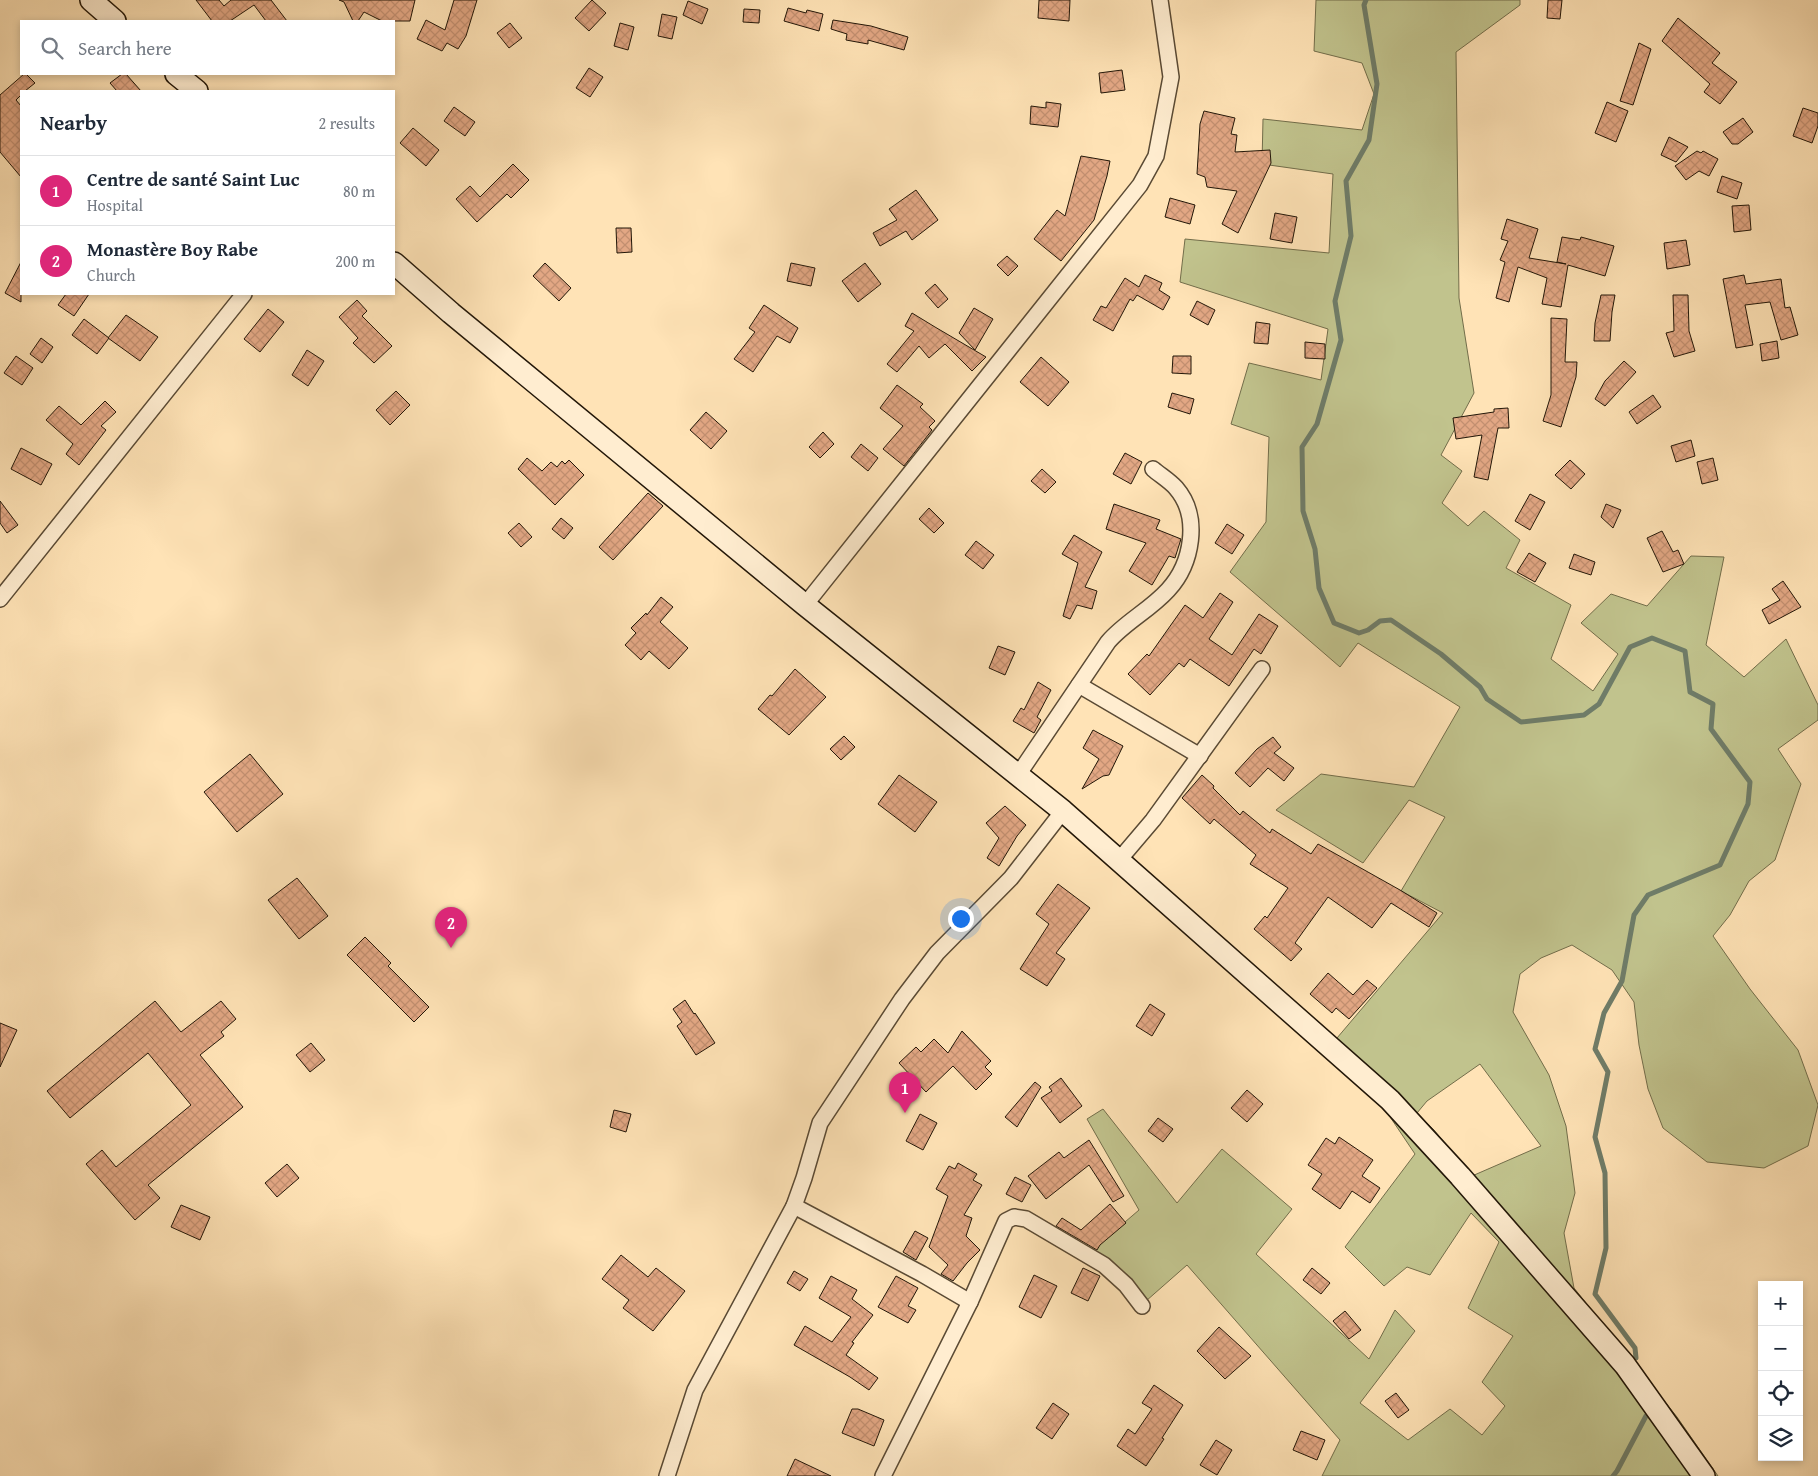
<!DOCTYPE html>
<html lang="en">
<head>
<meta charset="utf-8">
<style>
  body { margin:0; font-family:"Gentium Book Plus",serif; background:#f2f2f3; color:#1f2937 }
  .controls { position:absolute; right:15px; bottom:15px; display:grid; overflow:hidden; border-radius:0px; box-shadow:0 2px 8px #0003 }
  .controls button { width:45px; height:45px; display:grid; place-items:center; padding:0; border:0; border-bottom:1px solid #e0e1e3; background:#fff; color:#1f2937; font:25px sans-serif }
  .you { position:absolute; left:960px; top:918px; width:18px; height:18px; margin:-12px; border:4px solid #fff; border-radius:50%; background:#1a73e8; box-shadow:0 0 0 8px #1a73e833 }
  .badge { display:grid; place-items:center; width:32px; height:32px; border-radius:50%; background:#db2777; color:#fff; font-size:16px; font-weight:700 }
  .pin { position:absolute; translate:-50% -41px; filter:drop-shadow(0 1px 2px #0008) }
  .pin::after { content:''; position:absolute; top:26px; width:18px; height:15px; background:inherit; clip-path:polygon(0 0,100% 0,50% 100%) }
  .list { margin:0; padding:0; list-style:none }
  h2 { display:flex; justify-content:space-between; align-items:center; height:65px; margin:0; padding:0 20px; font-size:21px }
  h2 small { font-size:16px; font-weight:400; color:#747a83 }
  .list li { display:grid; grid-template-columns:32px 1fr auto; gap:15px; align-items:center; box-sizing:border-box; height:70px; padding:0 20px; border-top:1px solid #e0e1e3 }
  .list b { display:block; font-size:19px; white-space:nowrap }
  .list p { margin:0; font-size:16px; white-space:nowrap; color:#747a83 }
  .list em { font-size:16px; font-style:normal; color:#747a83 }
  .icon { flex:none; width:28px; height:28px; fill:none; stroke:currentColor; stroke-width:2; stroke-linecap:round; stroke-linejoin:round }
  .map { position:relative; flex:none; width:1818px; height:1476px; overflow:hidden }
  .search { position:absolute; background:#fff; box-shadow:0 2px 8px #0003; left:20px; top:20px; width:375px; height:55px; display:flex; align-items:center; gap:12px; box-sizing:border-box; padding:0 18px; border-radius:0px; color:#747a83; font-size:19px }
  .panel { position:absolute; background:#fff; box-shadow:0 2px 8px #0003; left:20px; top:90px; width:375px; height:205px; border-radius:0px }
  .map>svg:first-child { display:block }
  .grass { fill:#c1c38d; stroke:#726d4a; fill-rule:evenodd }
  .lines { fill:none; stroke-linecap:round; stroke-linejoin:round }
  .stream { stroke:#6f7c68; stroke-width:5 }
  .building { fill:url(#building-cross-hatch); stroke:#231708 }
  .street-casing { stroke:#5a4a34; stroke-width:18 }
  .secondary-casing { stroke:#231708; stroke-width:24 }
  .street { stroke:#ffedd0; stroke-width:15 }
  .secondary { stroke:#ffedd0; stroke-width:21 }
</style>
</head>
<body>
<div class="map">
<svg width="1818" height="1476" viewBox="0 0 1818 1476">
  <defs>
    <pattern id="building-cross-hatch" width="8" height="8" patternUnits="userSpaceOnUse" patternTransform="scale(1.25)"><rect width="8" height="8" fill="#e2a784"/><path d="M0 0l8 8M0 8l8-8" fill="none" stroke="#c28f70"/></pattern>
  </defs>
  <rect width="100%" height="100%" fill="#ffe3b6"/>
  <filter id="stains"><feTurbulence type="fractalNoise" baseFrequency=".004" numOctaves="4"/><feColorMatrix values="0 0 0 0 .2 0 0 0 0 .09 0 0 0 0 .02 0 0 0 .5 -.17"/></filter>
  <radialGradient id="worn" r=".72"><stop offset=".6" stop-color="#630" stop-opacity="0"/><stop offset="1" stop-color="#630" stop-opacity=".3"/></radialGradient>
  <path class="grass" d="M1316,0h204v5l-64,47 3,246 15,95 -33,62 21,16 -20,32 26,23 16,-15 36,29 -14,28 65,37 -20,54 42,32 25,-37 -37,-31 30,-29 36,12 44,-50 33,1 -18,88 38,32 42,-38 32,66v15l-40,29 23,35 -26,76 -26,21 -19,34 -17,21 37,53 48,61 20,55 -10,41 -44,22 -57,-6 -44,-34 -15,-39 -9,-44 -5,-43 -22,-32 -40,-25 -31,13 -21,16 -7,38 36,63 17,51 9,67 -11,40 10,55 103,129 41,59h-396l18,-36 -153,-175 -41,36 -56,-49 49,-42 -52,-91 16,-10 74,94 45,-54 70,60 -36,45 113,105 26,-49 20,21 -55,72 48,37 42,-31 32,26 23,-29 -23,-24 31,-46 -45,-28 31,-66 -28,-29 -41,62 -23,-8 -23,19 -39,-39 70,-93 -78,-116 106,-125 -42,-22 44,-74 -36,-17 -46,63 -87,-53 45,-36 93,13 46,-80 -102,-64 -18,24 -110,-95 36,-50 3,-85 -38,-13 18,-61 72,17 7,-51 -148,-47 5,-43 144,14 4,-79 -71,-10 1,-45 99,11 12,-36 -12,-31 -48,-12zM1480,1064l61,82 -69,30 -38,-46 -17,-17 10,-12z"/>
  <g class="lines">
    <g class="stream">
      <path d="M1366,0l-2,5 13,79 -8,56 -23,41 5,55 -16,65 6,39 -24,84 -15,23 1,64 12,38 4,39 15,35 25,10 9,-3 12,-9 11,-1 50,34 39,33 7,12 34,23 63,-7 15,-11 31,-57 22,-9 33,13 5,41 23,12 -2,25 39,53 -2,22 -28,61 -72,30 -14,20 -12,66 -18,32 -9,36 13,23 -13,65 10,36 1,75 -11,46 40,54 1,10"/>
      <path d="M1613,1476l4,-5 29,-55"/>
    </g>
  </g>
  <g class="building">
    <path d="M196,0h23l5,6 7,-6h40l16,21h-21l-12,-16 -24,16h-18z"/>
    <path d="M339,0h76l-5,21h-28l-18,-9 -6,9h-5l-9,-19z"/>
    <path d="M454,0h23l-11,36 -8,13 -11,-6 -5,8 -25,-12 9,-19 19,10z"/>
    <path d="M592,0l14,13 -17,18 -14,-13z"/>
    <path d="M1039,0h31l-1,21 -31,-3z"/>
    <path d="M1548,0h14l-2,19 -13,-1z"/>
    <path d="M688,1l20,8 -6,15 -19,-9z"/>
    <path d="M788,8l18,5 1,-3 16,4 -4,17 -35,-10z"/>
    <path d="M744,9l16,1 -1,13 -16,-1z"/>
    <path d="M662,14l15,3 -5,22 -14,-3z"/>
    <path d="M1678,18l42,35 -8,10 25,19 -17,22 -16,-12 6,-8 -48,-43z"/>
    <path d="M833,20l38,6 37,11 -4,13 -36,-10v4l-22,-4 1,-6 -16,-5z"/>
    <path d="M510,23l12,15 -13,10 -12,-15z"/>
    <path d="M620,23l14,4 -6,23 -14,-4z"/>
    <path d="M1639,43l12,6 -18,56 -13,-4z"/>
    <path d="M589,68l14,9 -13,20 -14,-9z"/>
    <path d="M1122,70l3,20 -24,3 -2,-20z"/>
    <path d="M24,74h2l9,9 -10,8h-4v4l-5,5 5,6v71l-21,-25v-57z"/>
    <path d="M122,74h4l15,17h-24l-7,-8z"/>
    <path d="M1046,102l15,2 -3,23 -28,-3 1,-18 15,2z"/>
    <path d="M1607,102l21,9 -12,31 -21,-9z"/>
    <path d="M454,107l21,15 -10,14 -21,-15z"/>
    <path d="M1803,108l15,5v13l-6,17 -19,-7z"/>
    <path d="M1204,111l31,7 -4,16 6,1 -2,17 35,-2 1,13 -33,70 -16,-9 15,-33 -30,-4 -2,-10 -8,-3 3,-50z"/>
    <path d="M1743,118l10,14 -15,12h-6l-9,-12z"/>
    <path d="M413,128l26,22 -13,16 -26,-23z"/>
    <path d="M1669,137l19,10 -12,15 -15,-7z"/>
    <path d="M1697,151l4,2 2,-2 15,8 -9,17 -10,-5 -13,9 -11,-14z"/>
    <path d="M1081,156l29,5 -3,15 -13,44 -33,41 -27,-22 23,-29 8,6z"/>
    <path d="M513,164l16,16 -18,18 -4,-4 -30,28 -21,-23 14,-13 10,11z"/>
    <path d="M1722,176l20,7 -5,16 -20,-7z"/>
    <path d="M916,190l22,30 -26,20 -6,-9 -26,15 -7,-13 24,-13 -8,-11z"/>
    <path d="M1170,198l25,7 -5,19 -25,-7z"/>
    <path d="M1749,205l2,25 -17,2 -2,-26z"/>
    <path d="M1275,213l22,4 -5,26 -22,-4z"/>
    <path d="M1507,219l31,10 -9,29 37,6 -9,-2 5,-25 18,3 1,-3 33,9 -9,30 -37,-11 -7,42 -19,-3 5,-26 -29,-11 -9,35 -13,-4 9,-36 -5,-2 8,-19 -7,-2z"/>
    <path d="M616,228h15l1,24 -15,1z"/>
    <path d="M1686,240l4,25 -23,4 -3,-26z"/>
    <path d="M1007,256l11,10 -10,10 -11,-11z"/>
    <path d="M21,262v40l-16,-9z"/>
    <path d="M545,263l26,25 -12,13 -26,-25z"/>
    <path d="M791,263l24,5 -4,18 -24,-5z"/>
    <path d="M865,263l16,21 -23,18 -16,-21z"/>
    <path d="M1145,275l17,8 -3,7 11,7 -7,13 -26,-15 -4,6 -3,-2 -17,32 -20,-11 8,-14 5,2 19,-30 14,9z"/>
    <path d="M1744,275l2,9 35,-5 4,29 5,-1 8,28 -17,5 -11,-38 -25,3 8,40 -17,3 -13,-69z"/>
    <path d="M935,284l13,15 -10,9 -13,-15z"/>
    <path d="M66,294h23l-15,22 -16,-11z"/>
    <path d="M1601,295h14l-3,17 -2,29h-16l1,-18z"/>
    <path d="M1673,295h15l1,36 6,20 -21,6 -8,-24 8,-2z"/>
    <path d="M357,300l10,11 -5,5 30,30 -18,17 -21,-20 5,-5 -19,-21z"/>
    <path d="M1197,301l18,9 -7,15 -18,-10z"/>
    <path d="M764,305l34,23 -8,15 -13,-7 -24,36 -19,-13 21,-27 -6,-4z"/>
    <path d="M974,308l19,11 -18,31 -16,-17z"/>
    <path d="M268,309l16,13 -24,30 -16,-13z"/>
    <path d="M912,313l23,14 51,30 -14,14 -27,-27 -16,14 -10,-12 -22,26 -10,-8 27,-33 -9,-5z"/>
    <path d="M126,315l32,22 -18,24 -32,-23z"/>
    <path d="M1551,318l16,1 -2,43h12l-1,15 -15,50 -18,-6 8,-26z"/>
    <path d="M84,319l25,19 -12,16 -25,-19z"/>
    <path d="M1256,322l14,2 -2,20 -14,-1z"/>
    <path d="M41,338l12,9 -11,16 -12,-9z"/>
    <path d="M1777,341l2,17 -17,3 -2,-17z"/>
    <path d="M1305,342l20,2v15l-20,-1z"/>
    <path d="M307,350l17,11 -16,25 -16,-11z"/>
    <path d="M16,356l17,12 -11,17 -18,-12z"/>
    <path d="M1173,356h18v18l-19,-1z"/>
    <path d="M1041,357l28,25 -21,24 -28,-24z"/>
    <path d="M1624,361l12,11 -31,34 -10,-7 10,-18z"/>
    <path d="M897,385l26,19 -3,3 15,14 -6,6 3,3 -28,36 -21,-17 20,-23 -23,-18z"/>
    <path d="M396,391l14,14 -20,20 -14,-15z"/>
    <path d="M1172,393l22,6 -4,15 -22,-7z"/>
    <path d="M1653,395l8,12 -24,17 -8,-12z"/>
    <path d="M105,401l11,11 -15,14 5,4 -27,35 -13,-11 7,-10 -27,-24 13,-14 22,19z"/>
    <path d="M1508,408l1,20h-11l-10,52 -14,-3 8,-42 -26,4 -3,-21 41,-6v-3z"/>
    <path d="M706,412l21,19 -16,18 -21,-19z"/>
    <path d="M823,432l11,12 -14,14 -11,-11z"/>
    <path d="M1691,440l4,16 -19,6 -5,-16z"/>
    <path d="M861,444l17,14 -10,13 -17,-14z"/>
    <path d="M21,448l31,16 -11,21 -30,-16z"/>
    <path d="M1125,453l17,9 -11,22 -18,-10z"/>
    <path d="M527,458l15,13 9,-9 6,5 5,-6 3,3 4,-4 15,15 -29,30 -37,-36z"/>
    <path d="M1713,458l5,22 -16,4 -5,-22z"/>
    <path d="M1570,460l15,14 -14,15 -16,-14z"/>
    <path d="M1042,469l14,13 -11,11 -14,-12z"/>
    <path d="M648,493l15,13 -50,54 -14,-13z"/>
    <path d="M1530,494l15,8 -15,28 -15,-9z"/>
    <path d="M0,501l18,24 -11,8 -7,-10z"/>
    <path d="M1114,504l46,16 -4,9 25,10 -6,19 -6,-2 -17,29 -23,-14 17,-28 -40,-14z"/>
    <path d="M1606,504l15,6 -8,18 -12,-11z"/>
    <path d="M929,508l15,15 -10,10 -15,-14z"/>
    <path d="M561,518l12,10 -9,11 -12,-10z"/>
    <path d="M519,523l13,14 -11,10 -13,-14z"/>
    <path d="M1227,524l17,11 -12,19 -17,-11z"/>
    <path d="M1662,531l11,21 5,-2 6,14 -21,8 -16,-34z"/>
    <path d="M1074,535l28,17 -17,35 12,4 -5,18 -15,-4 -7,14 -7,-3 15,-53 -16,-9z"/>
    <path d="M976,541l18,14 -11,14 -18,-14z"/>
    <path d="M1529,553l17,10 -11,19 -18,-10z"/>
    <path d="M1574,554l21,8 -4,13 -22,-7z"/>
    <path d="M1783,581l18,26 -32,17 -7,-14 18,-10 -8,-11z"/>
    <path d="M1220,593l13,9 -24,37 23,16 27,-41 19,12 -17,28 -7,-5 -25,37 -39,-27 -6,8 -5,-4 -29,32 -22,-21 19,-20 2,2 36,-51 18,13z"/>
    <path d="M661,597l12,10 -13,15 28,26 -19,21 -20,-18 -8,9 -16,-15 11,-12 -5,-5 15,-15 1,2z"/>
    <path d="M998,646l17,6 -10,23 -16,-7z"/>
    <path d="M795,669l31,28 -37,38 -31,-26 12,-14 2,1z"/>
    <path d="M1038,682l13,8 -14,27 4,3 -7,13 -21,-12 8,-13 3,2z"/>
    <path d="M1093,730l30,16 -14,29 -6,1 -21,13 17,-30 -16,-11z"/>
    <path d="M844,736l11,11 -14,13 -11,-11z"/>
    <path d="M1273,737l8,10 -7,6 20,15 -10,13 -16,-13 -18,19 -15,-14 22,-24z"/>
    <path d="M250,754l33,40 -46,38 -33,-40z"/>
    <path d="M899,775l38,27 -22,30 -37,-28z"/>
    <path d="M1202,775l12,11 -1,2 27,27 3,-4 27,22 2,-4 39,25 7,-10 82,46 37,23 -8,14 -38,-24 -19,25 -44,-31 -33,46 7,6 -11,12 -37,-32 11,-13 2,2 21,-30 -38,-24 6,-9 -42,-36 -4,5 -28,-26z"/>
    <path d="M1005,806l21,19 -9,11 -18,30 -12,-8 12,-20 -13,-15z"/>
    <path d="M297,878l31,38 -29,23 -31,-39z"/>
    <path d="M1058,884l32,24 -34,45 9,6 -18,27 -27,-17 29,-45 -13,-10z"/>
    <path d="M365,937l26,26 -3,3 41,41 -15,15 -67,-67z"/>
    <path d="M1328,973l25,22 14,-15 10,8 -28,31 -13,-11 -4,5 -22,-19z"/>
    <path d="M685,1000l9,14 1,-1 20,30 -19,12 -19,-29 5,-4 -9,-13z"/>
    <path d="M155,1001l26,31 40,-31 15,18 -15,13 3,4 -24,19 43,52 -95,78 12,13 -25,22 -49,-56 16,-14 14,17 75,-62 -43,-52 -78,65 -23,-27z"/>
    <path d="M1150,1004l15,10 -13,22 -16,-10z"/>
    <path d="M0,1023l17,7 -17,37z"/>
    <path d="M962,1031l29,30 -6,6 7,7 -16,16 -23,-24 -27,26 -27,-29 17,-16 5,5 13,-13 14,14z"/>
    <path d="M311,1043l14,17 -15,12 -14,-17z"/>
    <path d="M1061,1078l21,28 -22,17 -19,-25 11,-7 -3,-4z"/>
    <path d="M1035,1082l6,5 -24,40 -12,-10z"/>
    <path d="M1247,1090l16,14 -16,18 -16,-14z"/>
    <path d="M614,1110l17,4 -5,18 -16,-5z"/>
    <path d="M920,1114l17,9 -14,27 -17,-9z"/>
    <path d="M1158,1118l15,11 -10,13 -15,-11z"/>
    <path d="M1339,1137l34,23 -11,16 18,12 -10,15 -18,-12 -12,18 -28,-20 10,-15 -14,-9 18,-27 9,6z"/>
    <path d="M1089,1140l35,56 -11,6 -24,-37 -43,34 -18,-23 31,-24 5,6z"/>
    <path d="M958,1163l19,11 -4,6 9,5 -18,30 8,3 -6,18 14,14 -13,13 -14,18 -12,-7 7,-9 -19,-18 19,-51 -12,-7 13,-23 6,3z"/>
    <path d="M287,1164l12,14 -22,19 -12,-14z"/>
    <path d="M1015,1177l16,8 -9,17 -16,-8z"/>
    <path d="M1110,1204l16,19 -26,22 -3,5 -41,-24 6,-8 19,12z"/>
    <path d="M181,1205l29,12 -10,23 -29,-13z"/>
    <path d="M915,1231l13,7 -12,22 -13,-8z"/>
    <path d="M621,1255l27,22 8,-9 29,23 -32,40 -30,-23 6,-8 -27,-21z"/>
    <path d="M1083,1268l17,8 -12,25 -17,-8z"/>
    <path d="M1312,1268l18,15 -9,11 -18,-14z"/>
    <path d="M794,1271l14,8 -8,12 -13,-8z"/>
    <path d="M1034,1275l23,11 -16,32 -22,-11z"/>
    <path d="M831,1276l26,14 -5,9 21,16 -21,27 2,1 -8,12 32,23 -9,12 -19,-13 -56,-32 11,-19 27,16 19,-25 -32,-19z"/>
    <path d="M896,1276l22,12 -10,18 8,4 -8,13 -30,-16z"/>
    <path d="M1345,1311l16,19 -12,9 -16,-18z"/>
    <path d="M1219,1327l32,29 -26,23 -28,-28z"/>
    <path d="M1154,1385l29,20 -21,33 2,1 -18,27 -29,-20 11,-17 7,5 17,-25 -10,-6z"/>
    <path d="M1396,1393l13,17 -11,8 -13,-17z"/>
    <path d="M1053,1403l16,11 -17,25 -16,-11z"/>
    <path d="M852,1409h6l26,11 -10,26 -32,-13z"/>
    <path d="M1301,1431l24,9 -8,20 -24,-10z"/>
    <path d="M1216,1440l16,10 -15,25 -17,-10z"/>
    <path d="M795,1459l36,17h-44z"/>
  </g>
  <g class="lines">
    <defs>
      <g id="street">
        <path d="M0,599l244,-305"/>
        <path d="M805,605l335,-420 16,-29 15,-79 -11,-77"/>
        <path d="M1079,685l121,71"/>
        <path d="M1018,775l90,-133c17,-20 42,-32 60,-52 24,-26 33,-73 8,-102 -6,-7 -16,-13 -23,-19"/>
        <path d="M1119,860l34,-40 109,-151"/>
        <path d="M794,1206l128,68 48,28"/>
        <path d="M667,1476l28,-86 99,-184 10,-28 16,-55 82,-124 35,-46 74,-75 52,-67"/>
        <path d="M883,1476l87,-174 36,-81 8,-4 12,2 78,46 22,20 16,21"/>
      </g>
      <g id="secondary">
        <path d="M91,0l24,21"/>
        <path d="M176,74l21,17"/>
        <path d="M394,263l57,50 354,292 258,206 327,289 70,76 165,189 79,111"/>
      </g>
    </defs>
    <use href="#street" class="street-casing"/>
    <use href="#secondary" class="secondary-casing"/>
    <use href="#street" class="street"/>
    <use href="#secondary" class="secondary"/>
  </g>
  <rect width="100%" height="100%" filter="url(#stains)"/>
  <rect width="100%" height="100%" fill="url(#worn)"/>
</svg>
<div class="controls">
<button>+</button>
<button>−</button>
<button><svg class="icon" aria-label="locate" viewBox="0 0 24 24"><circle cx="12" cy="12" r="6"/><path d="M12 2v4M12 18v4M2 12h4M18 12h4"/></svg></button>
<button><svg class="icon" aria-label="layers" viewBox="0 0 24 24"><path d="M12 4l9 5-9 5-9-5zM3 14l9 5 9-5"/></svg></button>
</div>
<div class="you"></div>
<div class="pin badge" style="left:905px;top:1113px">1</div>
<div class="pin badge" style="left:451px;top:948px">2</div>
<div class="search"><svg class="icon" aria-label="search" viewBox="0 0 24 24"><circle cx="10" cy="10" r="6"/><path d="M15 15l6 6"/></svg>Search here</div>
<section class="panel">
<h2>Nearby<small>2 results</small></h2>
<ul class="list">
<li><span class="badge">1</span><div><b>Centre de santé Saint Luc</b><p>Hospital</p></div><em>80 m</em></li>
<li><span class="badge">2</span><div><b>Monastère Boy Rabe</b><p>Church</p></div><em>200 m</em></li>
</ul>
</section>
</div>
</body>
</html>
